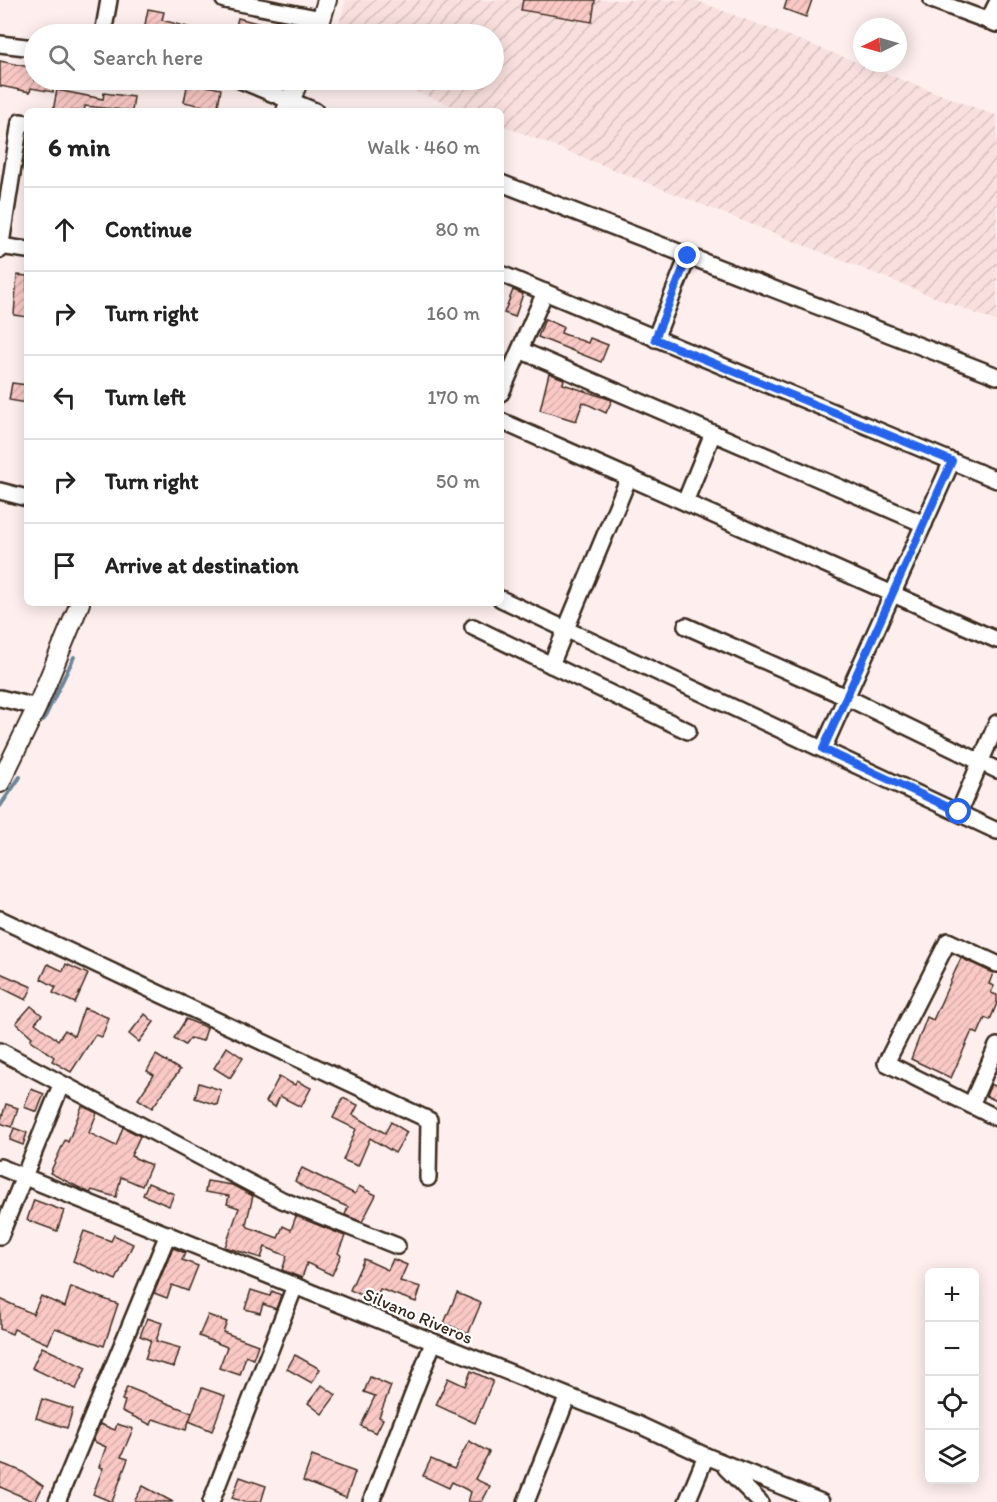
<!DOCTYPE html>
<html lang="en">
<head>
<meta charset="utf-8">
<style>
  body { margin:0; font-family:Itim,sans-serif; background:#f6f6f6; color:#222 }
  .controls { position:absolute; right:18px; bottom:18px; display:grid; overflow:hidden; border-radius:9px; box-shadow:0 3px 15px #0003 }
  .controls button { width:54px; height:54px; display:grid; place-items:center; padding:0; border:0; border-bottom:2px solid #e0e0e0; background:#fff; color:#222; font:30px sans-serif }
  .compass { position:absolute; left:853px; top:18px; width:54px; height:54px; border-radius:50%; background:#fff; box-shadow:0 3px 15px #0003; rotate:265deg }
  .stop { position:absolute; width:18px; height:18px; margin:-14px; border:4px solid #2563eb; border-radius:50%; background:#fff }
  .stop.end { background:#2563eb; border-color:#fff; box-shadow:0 2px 6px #0008 }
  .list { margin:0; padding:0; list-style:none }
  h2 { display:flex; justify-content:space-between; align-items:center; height:78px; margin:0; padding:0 24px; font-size:26px }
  h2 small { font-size:20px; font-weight:400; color:#767676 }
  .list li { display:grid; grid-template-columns:39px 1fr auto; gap:18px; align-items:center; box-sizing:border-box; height:84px; padding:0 24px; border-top:2px solid #e0e0e0 }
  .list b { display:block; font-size:22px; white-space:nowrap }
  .list em { font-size:20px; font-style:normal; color:#767676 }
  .icon { flex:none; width:33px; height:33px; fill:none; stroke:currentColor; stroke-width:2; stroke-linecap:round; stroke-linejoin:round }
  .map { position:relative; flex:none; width:997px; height:1502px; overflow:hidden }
  .search { position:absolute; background:#fff; box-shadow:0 3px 15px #0003; left:24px; top:24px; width:480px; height:66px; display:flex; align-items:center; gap:15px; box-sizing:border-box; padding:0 21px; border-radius:33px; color:#767676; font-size:22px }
  .panel { position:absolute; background:#fff; box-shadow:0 3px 15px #0003; left:24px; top:108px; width:480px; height:498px; border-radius:9px }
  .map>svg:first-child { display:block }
  .industrial { fill:url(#industrial-furrows) }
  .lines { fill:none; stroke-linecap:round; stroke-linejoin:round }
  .stream { stroke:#6b8698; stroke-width:4 }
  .building { fill:url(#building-hatch); stroke:#3b2a1e; stroke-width:1.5 }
  .minor-casing { stroke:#3b2a1e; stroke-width:20 }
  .major-casing { stroke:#3b2a1e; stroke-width:22 }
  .minor { stroke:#fff; stroke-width:15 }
  .major { stroke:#fff; stroke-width:18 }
  .route { stroke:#2563eb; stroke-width:8 }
  .labels { text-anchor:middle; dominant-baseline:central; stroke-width:4.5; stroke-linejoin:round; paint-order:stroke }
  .street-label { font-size:18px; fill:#3b2a1e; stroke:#fff }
</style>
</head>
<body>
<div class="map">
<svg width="997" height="1502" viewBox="0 0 997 1502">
  <defs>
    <pattern id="industrial-furrows" width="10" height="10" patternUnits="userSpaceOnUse" patternTransform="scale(1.5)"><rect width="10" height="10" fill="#f9e0de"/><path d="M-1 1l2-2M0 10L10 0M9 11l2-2" fill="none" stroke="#d6c0be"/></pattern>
    <pattern id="building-hatch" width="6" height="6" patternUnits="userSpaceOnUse" patternTransform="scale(1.5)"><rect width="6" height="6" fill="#fac9c6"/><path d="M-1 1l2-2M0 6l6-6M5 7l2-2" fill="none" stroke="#d7adaa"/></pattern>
  </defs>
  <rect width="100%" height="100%" fill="#feefee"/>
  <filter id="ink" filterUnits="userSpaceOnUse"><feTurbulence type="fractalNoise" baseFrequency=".0167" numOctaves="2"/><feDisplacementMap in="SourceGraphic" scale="12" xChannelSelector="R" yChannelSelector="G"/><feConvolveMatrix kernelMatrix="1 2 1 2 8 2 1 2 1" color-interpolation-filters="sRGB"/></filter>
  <g filter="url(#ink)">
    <path class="industrial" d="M346,0h349l302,116v206l-496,-197v-14h-36l-79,-31h108v-46h-158z"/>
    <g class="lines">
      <g class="stream">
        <path d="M43,721l31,-64"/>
        <path d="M0,806l20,-29"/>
      </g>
    </g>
    <g class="building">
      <path d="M523,0h72l-3,22 -71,-12z"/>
      <path d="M787,0h25l-6,17 -22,-8z"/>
      <path d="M148,9l16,3 -2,8 40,11v3h-35l-23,-4z"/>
      <path d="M238,18l23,6 -2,10h-25z"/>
      <path d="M276,20l18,4 -1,6 -18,-3z"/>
      <path d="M0,61l34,7v12h21l-2,12 -22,-4 -1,4 -30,-6z"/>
      <path d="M188,82l33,7 -4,22h-14v-5l-19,-4z"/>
      <path d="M57,90l46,9 1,-6 30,4 -2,14 -47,-5 -1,5h-31z"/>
      <path d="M17,275l10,1v41l-13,-2z"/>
      <path d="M513,290l10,4 -8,23 -11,-4z"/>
      <path d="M545,319l18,8 -2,6 27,10 2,-5 18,7 -7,17 -63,-25z"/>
      <path d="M549,373l15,6 -1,5 49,16 -6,13 -23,-11 -7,19 -36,-11z"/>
      <path d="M12,383l15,2v18l-18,-3z"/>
      <path d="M961,958l32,15 -4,11 5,2 -3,7 6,2v8l-7,17 -5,-2 -7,16 -6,-3 -21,47 -40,-19 16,-42 6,3z"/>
      <path d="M48,964l15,7 3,-7 22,10 -13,29 -22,-10 3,-6 -15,-8z"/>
      <path d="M0,973l32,14 -6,13 -26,-13z"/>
      <path d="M31,1006l11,9 -7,8 23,17 7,-10 9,6 10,-28 25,10 -7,19 -7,-2 -24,37 -19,-11 2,-4 -24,-17 2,-3 -16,-14z"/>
      <path d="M145,1014l9,8 -15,20 -10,-8z"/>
      <path d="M186,1019l21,9 -4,13 -13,-3 -5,7 -11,-7z"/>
      <path d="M227,1047l16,11 -13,20 -16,-10z"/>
      <path d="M156,1055l24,15 -28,38 -14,-9 16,-24 -7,-4z"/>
      <path d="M279,1077l16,8 2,-4 14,7 -10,19 -21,-11 -5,11 -9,-5z"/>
      <path d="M199,1083l22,7 -4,15 -22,-7z"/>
      <path d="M991,1084l6,3v14l-11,-5z"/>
      <path d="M31,1089l13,5 -7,18 -13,-5z"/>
      <path d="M343,1098l15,7 -5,10 32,18 6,-11 16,10 -12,21 -25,-15 -12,28 -15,-6 13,-31 -23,-11z"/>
      <path d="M6,1104l12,4 -6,19 -12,-4z"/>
      <path d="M82,1106l15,7 -8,20 27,13 7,-19 17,9 -9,20 20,9 -9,21 -21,-9 -5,20 -24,-7 -2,3 -40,-20 15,-33 3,2z"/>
      <path d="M14,1128l13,5 -4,12 -13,-5z"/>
      <path d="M302,1168l53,26 4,-8 17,9 -14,27 -17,-7 3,-8 -40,-17 -13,-9z"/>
      <path d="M207,1181l25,4 21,11 -7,28 2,3 30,11 5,-12 8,4 5,-14 49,20 -7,17 3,2 -9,20 -25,-12 -5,15 -20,-8 5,-14 -22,-9 -4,11 -36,-11 14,-39 -12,-4 2,-8 -24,-4z"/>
      <path d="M148,1183l26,11 -5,12 -26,-11z"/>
      <path d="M34,1200l30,11 -7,20 -30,-11z"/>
      <path d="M84,1231l27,10 3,-6 19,9 -17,36 -43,-19z"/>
      <path d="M173,1248l12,5 -3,7 16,6 -10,25 -16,-6 -5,13 -13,-5z"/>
      <path d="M364,1259l24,11 5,-11 14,6 -7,16 21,6 -5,15 -36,-13 -6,12 -24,-11z"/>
      <path d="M71,1287l47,17 -14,42 -49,-18 -7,16 -34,-15 -2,5 -12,-5v-30l33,15 8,-18 24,11z"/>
      <path d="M251,1290l19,6 2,-5 9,4 -5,14 -13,-5 -3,9 -15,-4z"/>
      <path d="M457,1293l24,10 -13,31 -24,-11z"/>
      <path d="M208,1315l19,7 -4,10 35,13 -5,14 -7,-3 -6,19 -21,-7 8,-21 -28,-11z"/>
      <path d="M147,1318l15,5 -6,18 24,7 -6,19 -29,-8 6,-19 -11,-4z"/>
      <path d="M42,1347l44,21 -10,21 -44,-21z"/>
      <path d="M295,1355l25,14 -8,14 -25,-14z"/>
      <path d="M471,1371l22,10 -18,42 -39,-18 12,-27 17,8z"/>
      <path d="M370,1377l21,9 -12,31 4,2 -7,14 -15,-7 14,-30 -11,-4z"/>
      <path d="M322,1385l14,10 -14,19 -14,-11z"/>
      <path d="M127,1387l65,26 -6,17 -33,-11 -2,6 -29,-14 3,-10 -3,-1z"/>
      <path d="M202,1388l23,8 -13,35 -23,-10z"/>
      <path d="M42,1399l31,10 -6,19 -31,-10z"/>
      <path d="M100,1424l15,6 2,-6 16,5 -12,28 7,2 -16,43 -19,-8 10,-26 -4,-1 7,-20 -13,-6z"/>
      <path d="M469,1441l20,11 -14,27 15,7 -8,16h-14l3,-10 -19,-10 -3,6 -26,-12 8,-17 23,10z"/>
      <path d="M312,1456l43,16 -9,26 -43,-17z"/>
      <path d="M0,1463l21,8 22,15 -8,16 -35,-15z"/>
      <path d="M240,1477l26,9 -5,16h-17l-12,-4z"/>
      <path d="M143,1486l30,16h-39z"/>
    </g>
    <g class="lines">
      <defs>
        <g id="minor">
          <path d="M224,0l98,19"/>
          <path d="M932,0l65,24"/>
          <path d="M988,21l9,-18"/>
          <path d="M103,34l6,-34"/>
          <path d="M0,44l34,4"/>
          <path d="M240,80l75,31"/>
          <path d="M501,183l496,193"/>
          <path d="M0,246l27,4"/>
          <path d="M0,250l20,-128 7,1"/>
          <path d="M501,274l496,206"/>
          <path d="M655,339l33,-83"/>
          <path d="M520,350l404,174"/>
          <path d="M501,393l44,-101"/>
          <path d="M501,421l496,219"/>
          <path d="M0,491l27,7"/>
          <path d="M685,502l28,-69"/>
          <path d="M501,599l496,232"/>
          <path d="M686,626l160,71 151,73"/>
          <path d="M473,627l215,104"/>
          <path d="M551,665l78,-188"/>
          <path d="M0,698l37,9"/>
          <path d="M823,749l129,-288"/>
          <path d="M959,812l38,-89"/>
          <path d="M0,919l429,201 -1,58"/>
          <path d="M997,964l-49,-23 -62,122 111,55"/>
          <path d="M0,1051l282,149 115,46"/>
          <path d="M971,1105l26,-59"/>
          <path d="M0,1167l637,257 69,32 115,46"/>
          <path d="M0,1236l61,-151"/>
          <path d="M726,1468l34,34"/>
          <path d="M57,1502l111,-268"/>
          <path d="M211,1502l84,-216"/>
          <path d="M371,1502l62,-159"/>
          <path d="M526,1502l41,-104"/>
          <path d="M687,1502l19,-46"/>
        </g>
        <g id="major">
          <path d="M317,34l10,-34"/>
          <path d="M286,111l13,-31"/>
          <path d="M0,783l37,-76 43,-104"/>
        </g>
      </defs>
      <use href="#minor" class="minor-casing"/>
      <use href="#major" class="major-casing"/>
      <use href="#minor" class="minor"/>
      <use href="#major" class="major"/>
    </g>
  </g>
  <g class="lines" filter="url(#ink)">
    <path class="route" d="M688,256l-33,83 297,122 -129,288 136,63"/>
  </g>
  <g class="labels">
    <g class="street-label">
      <text transform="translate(418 1316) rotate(23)">Silvano Riveros</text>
    </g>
  </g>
</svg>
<div class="controls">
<button>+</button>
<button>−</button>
<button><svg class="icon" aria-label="locate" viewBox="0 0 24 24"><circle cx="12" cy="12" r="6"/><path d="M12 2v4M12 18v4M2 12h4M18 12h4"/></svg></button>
<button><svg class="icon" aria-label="layers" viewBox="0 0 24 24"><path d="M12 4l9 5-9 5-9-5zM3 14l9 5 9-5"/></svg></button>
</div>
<svg class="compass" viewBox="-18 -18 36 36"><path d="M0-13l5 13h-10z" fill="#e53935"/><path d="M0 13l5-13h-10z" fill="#767676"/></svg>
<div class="stop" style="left:959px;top:812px"></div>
<div class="stop end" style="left:688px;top:256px"></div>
<div class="search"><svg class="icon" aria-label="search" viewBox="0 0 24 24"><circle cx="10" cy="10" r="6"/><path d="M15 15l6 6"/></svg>Search here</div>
<section class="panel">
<h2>6 min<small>Walk · 460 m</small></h2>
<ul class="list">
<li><svg class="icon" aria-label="ahead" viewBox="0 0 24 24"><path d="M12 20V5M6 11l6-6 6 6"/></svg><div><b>Continue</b></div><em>80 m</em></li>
<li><svg class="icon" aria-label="right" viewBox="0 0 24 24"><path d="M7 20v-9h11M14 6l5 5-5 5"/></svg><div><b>Turn right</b></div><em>160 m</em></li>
<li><svg class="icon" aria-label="left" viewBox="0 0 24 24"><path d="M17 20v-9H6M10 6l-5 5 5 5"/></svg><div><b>Turn left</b></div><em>170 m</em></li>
<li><svg class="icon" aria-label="right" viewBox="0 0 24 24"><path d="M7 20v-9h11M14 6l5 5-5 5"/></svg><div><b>Turn right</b></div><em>50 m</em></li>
<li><svg class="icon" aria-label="arrive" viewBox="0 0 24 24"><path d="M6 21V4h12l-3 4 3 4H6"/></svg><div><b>Arrive at destination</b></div></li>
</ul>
</section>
</div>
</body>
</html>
